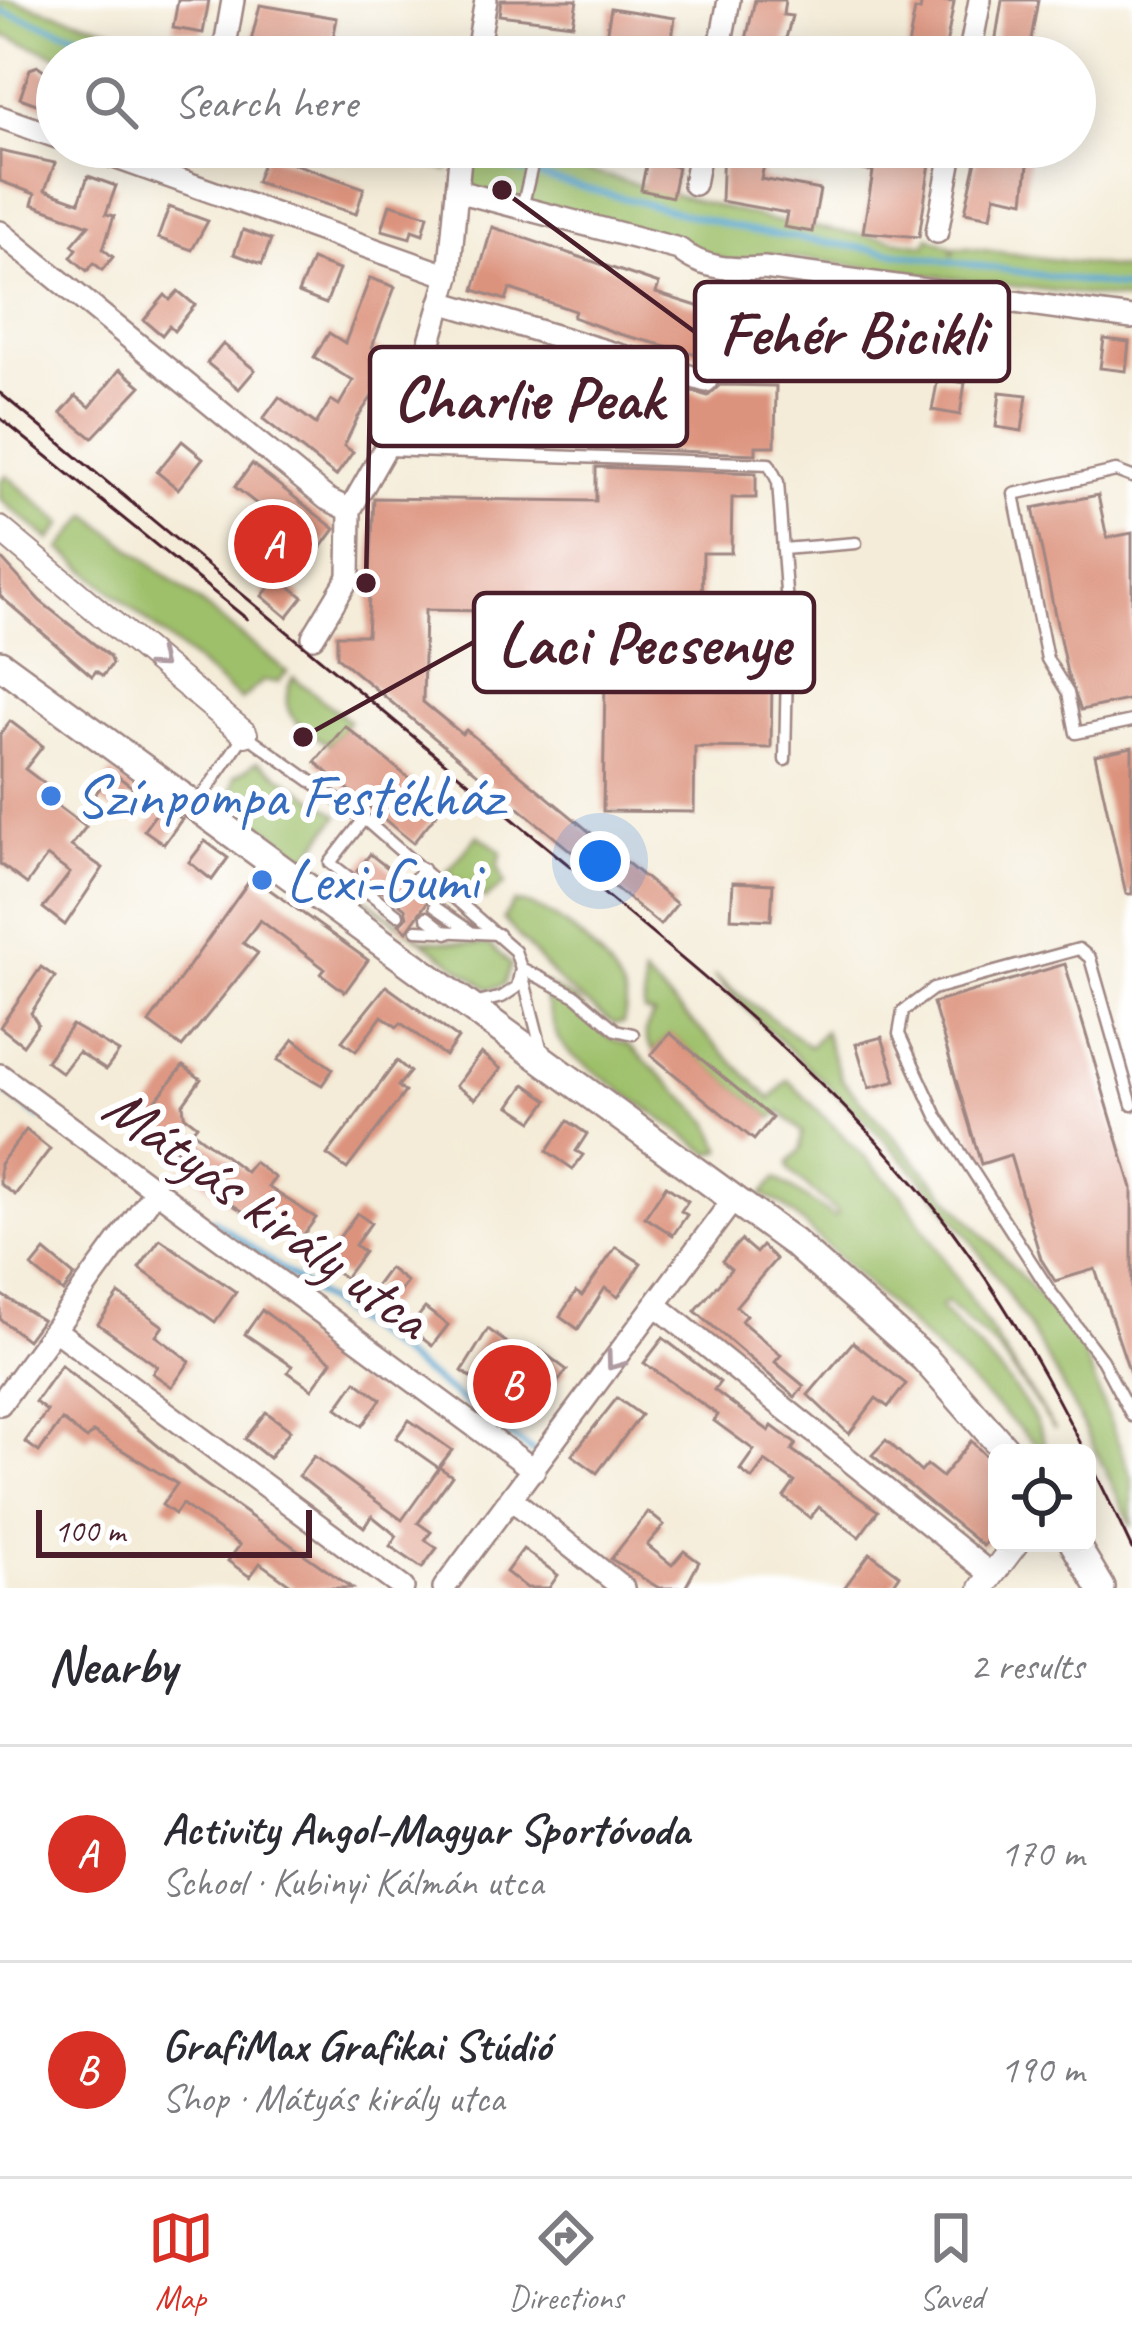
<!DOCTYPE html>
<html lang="en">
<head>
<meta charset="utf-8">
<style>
  body { margin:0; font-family:Caveat,sans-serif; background:#f2f2f3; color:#2b2b33 }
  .controls { position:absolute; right:36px; bottom:36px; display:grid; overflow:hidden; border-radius:18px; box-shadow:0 6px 30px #0003 }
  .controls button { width:108px; height:108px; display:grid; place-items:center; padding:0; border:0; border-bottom:3px solid #e1e1e2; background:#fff; color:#2b2b33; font:60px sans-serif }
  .scale { position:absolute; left:36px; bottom:30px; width:276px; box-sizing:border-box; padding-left:12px; border:6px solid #4a1f2b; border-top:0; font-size:33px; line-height:42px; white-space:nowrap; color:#4a1f2b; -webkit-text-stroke:9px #fff; paint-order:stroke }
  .you { position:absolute; left:600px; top:861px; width:42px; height:42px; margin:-30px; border:9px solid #fff; border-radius:50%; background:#1a73e8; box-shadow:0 0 0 18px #1a73e833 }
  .badge { display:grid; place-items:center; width:78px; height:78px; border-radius:50%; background:#d93025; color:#fff; font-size:39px; font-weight:700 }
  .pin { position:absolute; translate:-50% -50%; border:6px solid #fff; box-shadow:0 3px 12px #0006 }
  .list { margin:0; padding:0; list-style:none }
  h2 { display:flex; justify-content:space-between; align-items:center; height:156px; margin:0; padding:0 48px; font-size:51px }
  h2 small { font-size:39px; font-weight:400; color:#7c7c81 }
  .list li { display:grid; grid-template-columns:78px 1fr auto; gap:36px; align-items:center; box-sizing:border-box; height:216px; padding:0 48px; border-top:3px solid #e1e1e2 }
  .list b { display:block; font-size:45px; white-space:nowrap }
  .list p { margin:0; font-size:39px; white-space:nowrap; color:#7c7c81 }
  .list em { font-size:39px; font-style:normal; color:#7c7c81 }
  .icon { flex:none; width:66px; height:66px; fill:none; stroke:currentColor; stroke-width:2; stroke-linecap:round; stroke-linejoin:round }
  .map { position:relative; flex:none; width:1132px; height:1588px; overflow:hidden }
  .search { position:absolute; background:#fff; box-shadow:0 6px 30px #0003; left:36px; right:36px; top:36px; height:132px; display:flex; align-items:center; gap:30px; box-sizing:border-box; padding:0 42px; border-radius:66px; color:#7c7c81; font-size:45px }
  .sheet { height:588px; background:#fff }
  nav { display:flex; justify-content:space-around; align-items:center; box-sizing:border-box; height:168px; border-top:3px solid #e1e1e2; background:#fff; font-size:33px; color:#7c7c81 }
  nav a { display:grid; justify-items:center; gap:6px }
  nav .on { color:#d93025 }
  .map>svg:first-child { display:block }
  .green { fill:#9ec06a; stroke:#74704a; stroke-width:3 }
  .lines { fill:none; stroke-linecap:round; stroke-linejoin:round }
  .stream { stroke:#56a6d0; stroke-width:6 }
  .building { fill:#dc937d }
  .service-casing { stroke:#9f8682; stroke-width:15 }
  .minor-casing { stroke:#9f8682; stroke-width:26 }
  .tertiary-casing { stroke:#9f8682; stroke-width:28 }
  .secondary-casing { stroke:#9f8682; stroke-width:32 }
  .service { stroke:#fff; stroke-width:10 }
  .minor { stroke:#fff; stroke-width:21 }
  .tertiary { stroke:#fff; stroke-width:24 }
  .secondary { stroke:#fff; stroke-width:27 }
  .tram { stroke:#4a1f2b; stroke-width:3 }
  .oneway { stroke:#ae9aa0 }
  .shop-dot { fill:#3f7fe0; stroke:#fff; stroke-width:4.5 }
  .labels { text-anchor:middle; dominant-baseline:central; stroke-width:12; stroke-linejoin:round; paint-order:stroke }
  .shop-label { font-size:60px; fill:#366cbe; stroke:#fff; text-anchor:start }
  .street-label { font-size:60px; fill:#4a1f2b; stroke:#fff }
  .leader { fill:none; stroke:#4a1f2b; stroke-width:4.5 }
  .callout-dot { fill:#4a1f2b; stroke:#fff; stroke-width:4.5 }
  .callout { fill:#fff; stroke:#4a1f2b; stroke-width:4.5 }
  .callout-label { font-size:63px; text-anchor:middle; font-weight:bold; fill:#4a1f2b }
</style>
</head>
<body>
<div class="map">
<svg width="1132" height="1588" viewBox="0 0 1132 1588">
  <rect width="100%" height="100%" fill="#fff"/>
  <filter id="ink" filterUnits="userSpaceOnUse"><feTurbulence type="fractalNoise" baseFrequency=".00833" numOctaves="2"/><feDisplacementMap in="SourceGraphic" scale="24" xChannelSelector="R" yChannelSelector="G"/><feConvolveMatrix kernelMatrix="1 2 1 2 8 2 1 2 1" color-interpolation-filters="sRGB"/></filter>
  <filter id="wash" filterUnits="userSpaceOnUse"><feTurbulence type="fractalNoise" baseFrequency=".004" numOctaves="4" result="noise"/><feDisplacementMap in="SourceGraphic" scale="48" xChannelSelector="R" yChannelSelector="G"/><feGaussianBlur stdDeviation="2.7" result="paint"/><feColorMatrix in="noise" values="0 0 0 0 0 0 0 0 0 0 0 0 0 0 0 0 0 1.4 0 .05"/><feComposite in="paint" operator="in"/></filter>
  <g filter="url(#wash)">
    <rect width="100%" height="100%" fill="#f4ecd8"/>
    <g class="green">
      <path d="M0,0h12l196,57h-147l-61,-23z"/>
      <path d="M365,147h134l270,73 157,25 3,-8 23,10v8l3,-7h14l163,22v31l-368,-47 -5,10 -25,-1 -265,-72 2,-26 -22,-4 -1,9z"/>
      <path d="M6,475l57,49 -13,16 -50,-41v-18z"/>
      <path d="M89,515l187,148 11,9 -9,10 -15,-1 -22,19 -180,-151z"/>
      <path d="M293,677l56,44 -20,24c-29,-19 -55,-31 -36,-68z"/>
      <path d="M258,761l81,54 -31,41 114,84 68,5 21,20 -7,20 -15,4 -253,-182 -5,-11 4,-20z"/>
      <path d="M478,835l24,17 -4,14 7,18 -20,15 -38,-27z"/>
      <path d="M514,903c37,-1 97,56 110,91 4,10 1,19 -1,29l-9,1 -52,-39 -59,-66z"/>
      <path d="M644,975l127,124 17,-19 115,116 152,234 -60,-84 -49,-44 -6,6c25,26 111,109 104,144l-262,-248 -20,-9 14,-17 58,39 4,-3 -48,-43 -2,-7 13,-15 1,-17 -21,-20 -9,6 -102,-84 -16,17c-11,-13 -11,-22 0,-36l-10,-3z"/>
      <path d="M713,975l97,72 14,-16 18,49 236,259 54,139v49c-57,-124 -123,-251 -215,-353 -64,-71 -139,-130 -204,-199z"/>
      <path d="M539,981l37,20 32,36 21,8 81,77 12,28 -11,4 -141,-100 -12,-15z"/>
    </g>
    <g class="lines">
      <g class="stream">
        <path d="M0,11l149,46"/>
        <path d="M426,147l325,84 381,58"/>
        <path d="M0,1088l41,30"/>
        <path d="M212,1219l321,233"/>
      </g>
    </g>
    <g id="blocks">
      <g class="building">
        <path d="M178,0h31l-6,33 -30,-5z"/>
        <path d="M501,0h76l-4,24 -74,-9z"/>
        <path d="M755,0h30l-2,15 9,1 -11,41h-39z"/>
        <path d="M922,0l32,2 -10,55h-38l9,-47 5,1z"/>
        <path d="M1002,0h36l-10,56 -34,-6z"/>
        <path d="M260,5l77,13 -7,37 -37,-7 -2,9h-24l1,-5 -19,-3z"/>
        <path d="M611,8l64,10 -4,27 -30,-4 -2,14 -25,-4 2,-14 -10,-1z"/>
        <path d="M38,66l19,13v26l-7,4 -30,-11 10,-29z"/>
        <path d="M723,147h45l-7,32 59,11 -8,42 -28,-5 3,-14 -66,-12z"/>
        <path d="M979,147h51l-6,54 -29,-6 -4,22 -26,-5z"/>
        <path d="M850,149l80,14 -11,74 -56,-5 10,-60 -26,-5z"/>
        <path d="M0,151l55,12 -10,27 34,12 9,-26 28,10 -10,28 8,2 -11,33 10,8 -11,13 -8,-7 -7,8 -16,-14 6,-8 -5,-4 17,-20 -57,-21 3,-10 -35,-13z"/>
        <path d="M266,154l98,34 -8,26 -100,-32z"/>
        <path d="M647,161l31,6 -6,30 -31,-7z"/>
        <path d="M390,204l38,11 -5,19 -11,-4 -2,8 -28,-8z"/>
        <path d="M169,207l39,14 -16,29 -34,-12z"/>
        <path d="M492,227l167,57 -3,9 60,19 6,-19 38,12 3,-20 29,4 -6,41 -42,-6 -12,39 -113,-29 -46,-17 2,-6 -65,-22 -4,11 -32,-10z"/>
        <path d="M243,230l28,10 -9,24 -28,-10z"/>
        <path d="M312,260l27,10 -13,34 -28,-11z"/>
        <path d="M370,278l25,9 -23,60 24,14 -38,56 -14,29 9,6 -17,24 -73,-57 16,-22 37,27 15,-24 8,5 14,-24 -39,-24 15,-24 16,10z"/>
        <path d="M178,291l17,14 -21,26 -5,-5 -7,9 -18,-15 21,-25 5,5z"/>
        <path d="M1104,339l25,3 -3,29 -26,-3z"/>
        <path d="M223,344l32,26 -16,19 -32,-26z"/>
        <path d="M120,369l21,17 -49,52 -31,-25 15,-17 14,11z"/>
        <path d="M938,378l27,5 -5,32 -28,-5z"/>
        <path d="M596,382l66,1 46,13 12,-11 56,1 -1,60h-19v8l-160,-6z"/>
        <path d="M1000,392l27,3 -5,36 -26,-4z"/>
        <path d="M182,441l21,17 -25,31 -21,-17z"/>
        <path d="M252,464l83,65 -17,23 -56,-33 5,-7 -32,-25z"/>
        <path d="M596,467l160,6v25h-24l-1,55h-28l-1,61 71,1 -2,133 -76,-1 -1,65 -91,-1 3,-198 -181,-3 -2,92 39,32 4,-4 211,174 -17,21 -323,-268v-22h30l7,-137 222,3z"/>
        <path d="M1098,495l9,43 25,-5v166l-51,11 -14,-37 -34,-165z"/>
        <path d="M0,557l40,44 69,55 3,8 -9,12 -7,-5 -4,5 -92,-80z"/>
        <path d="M278,577l25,20 -16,20 -25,-21z"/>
        <path d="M10,721l33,25 -18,23 36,27 -6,8 31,23 -15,19 32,22 -38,57 -22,-17 27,-35 -23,-17 -20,28 -27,-20v-130z"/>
        <path d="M345,726l98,80 -30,37 -98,-81z"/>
        <path d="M1132,747v147h-6l-31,-139z"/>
        <path d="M112,772l24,18 -18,24 -25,-17z"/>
        <path d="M162,805l20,14 -18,25 -20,-14z"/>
        <path d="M205,841l23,17 -16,22 -23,-18z"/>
        <path d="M370,854l32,25 3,14 10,1 8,-9 18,14 -13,2 -21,30 -8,-7 8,-7 -2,-9 -48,-37z"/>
        <path d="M252,877l116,83 -23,32 -24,-18 4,-5 -65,-49 -17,23 15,10 -76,94 -33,-24z"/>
        <path d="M733,882l40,2 -2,36 -40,-2z"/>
        <path d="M1065,964l67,224v191l-37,-110 -40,12 -14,-22 -31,-104 -29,9 -48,-161z"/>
        <path d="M41,967l14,10 -24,36 7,11 -15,21 -23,-18z"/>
        <path d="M386,986l72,52 -13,18 -44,-33 -4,4 -15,-11 -26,35 -14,-10z"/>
        <path d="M72,1025l47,27 -13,18 -28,-18 -16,21 -16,-12z"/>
        <path d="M670,1033l102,85 -18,22 -103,-85z"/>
        <path d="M882,1037l14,44 -27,7 -13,-44z"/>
        <path d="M294,1039l39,30 -11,16 -44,-25z"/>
        <path d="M481,1053l20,16 -26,30 -19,-13z"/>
        <path d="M397,1061l13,11 -12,14 7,6 -58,77 -20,-14z"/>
        <path d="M183,1066l18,13 -18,25 1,11 13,10 -5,6 54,41 8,-10 21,16 -7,9 48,31 -20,27 -71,-45 -44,-36 6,-7 -48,-36z"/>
        <path d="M525,1084l23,16 -15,21 -23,-15z"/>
        <path d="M568,1121l19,13 -11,17 7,4 -10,14 -26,-18z"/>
        <path d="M26,1130l24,19 -35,46 -15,-11v-20z"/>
        <path d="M666,1186l22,15 -7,10 6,4 -14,20 -28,-18z"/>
        <path d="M357,1213l14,10 -16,22 9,7 -19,26 -23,-17z"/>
        <path d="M160,1239l76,53 -21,30 -76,-54z"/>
        <path d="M741,1240l15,13 6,-7 14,13 -40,47 10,9 -5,6 40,34 -6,7 29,24 -9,11 -100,-86 36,-42 -9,-8z"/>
        <path d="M616,1247l25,16 -23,34 -13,-9 -27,41 -18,-13 16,-24 6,4z"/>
        <path d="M45,1251l30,25 -12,16 -31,-25z"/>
        <path d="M389,1268l18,14 -20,26 -18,-13z"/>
        <path d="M0,1294l42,26 -15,20 -27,-21z"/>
        <path d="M119,1294l44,32 -7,10 34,25 -18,26 -20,-14 5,-7 -59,-42z"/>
        <path d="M425,1308l23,17 -16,21 -23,-18z"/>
        <path d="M262,1310l70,51 -20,28 -24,-17 4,-6 -47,-32z"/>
        <path d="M488,1329l42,31 9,-11 28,21 -34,43 -22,-18 -5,8 -44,-32z"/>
        <path d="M663,1338l57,44 -6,8 55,41 3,-5 24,18 -4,6 86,61 -19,26 -40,-30 -9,11 -26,-21 11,-15 -30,-21 -13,18 -12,-9 14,-20 -40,-29 4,-6 -74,-52z"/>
        <path d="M853,1342l53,42 -18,23 -12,-9 -27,36 -41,-39z"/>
        <path d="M61,1365l138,115 153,108h-57l-35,-25 -10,14 -22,-16 12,-16 -58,-41 -7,10 -13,-9 15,-21 -84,-52 -6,7 -25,-19 -23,32 -14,-10 22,-31 -12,-9z"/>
        <path d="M356,1381l25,18 -19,27 -25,-18z"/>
        <path d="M617,1398l24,17 -44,58 -25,-18z"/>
        <path d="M266,1412l24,18 -21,28 -24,-19z"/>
        <path d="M409,1420l43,30 -13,17 13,9 -34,47 13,9 -6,8 12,8 -15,20 -32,-22 7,-10 -25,-20 -8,11 -65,-51 15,-20 88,64 37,-52 -43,-30z"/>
        <path d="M886,1440l35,32 6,-7 15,12 29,-36 26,26v62l-14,17 -111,-91z"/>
        <path d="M648,1512l16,13 -17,20 25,20 12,-14 15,11 -14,26h-26l-48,-29z"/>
        <path d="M523,1549l35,26 -9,13h-22l-21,-16z"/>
        <path d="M870,1553l30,22 -9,13h-47z"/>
      </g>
    </g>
  </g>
  <g filter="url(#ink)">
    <use href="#blocks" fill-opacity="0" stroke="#9f8682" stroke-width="3"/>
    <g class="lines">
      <defs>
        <g id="service">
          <path d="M522,208l12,-51"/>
          <path d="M387,450l382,14 9,18 10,137 -3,141"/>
          <path d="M1132,477l-16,-6 -102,23 33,165 21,34 8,40 56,-12"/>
          <path d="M783,549l73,-6"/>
          <path d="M197,804l48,-70 119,85 151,132 6,17 -4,19 -15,10 -28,7"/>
          <path d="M364,819l-34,44 68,52"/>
          <path d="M410,885l13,-16"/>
          <path d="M435,907l35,24"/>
          <path d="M427,917l20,16"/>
          <path d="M417,930l81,4"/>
          <path d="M521,968l55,28 40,34 17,4"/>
          <path d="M521,969l22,86"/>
          <path d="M1132,1105l-42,-147 -11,-9 -146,40 -30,22 -4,23 38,82 113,175 52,69 30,56"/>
        </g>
        <g id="minor">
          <path d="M223,57l10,-57"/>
          <path d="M476,57l10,-57"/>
          <path d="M718,57l11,-57"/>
          <path d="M969,57l11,-57"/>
          <path d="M0,117l57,20"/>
          <path d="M86,147l363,129"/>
          <path d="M694,184l7,-37"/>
          <path d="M457,191l222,58c24,21 55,21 85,19l368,50"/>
          <path d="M0,232l327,267 23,11"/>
          <path d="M937,232l16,-85"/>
          <path d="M441,302l265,79"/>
          <path d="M313,637l36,-60 1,-67 46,-81 28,-67 25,-86 12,-129"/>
          <path d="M0,1075l534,395"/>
          <path d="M656,1305l336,270"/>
          <path d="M55,1330l348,258"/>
          <path d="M0,1404l156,-214"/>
          <path d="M513,1500l110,88"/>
          <path d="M444,1588l289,-388"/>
        </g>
        <g id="tertiary">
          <path d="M0,529l245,205"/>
          <path d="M982,1588l34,-45"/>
        </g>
        <g id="secondary">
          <path d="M0,664l794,579 131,116 83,94"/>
          <path d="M1074,1543l27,45"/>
        </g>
      </defs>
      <use href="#service" class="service-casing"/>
      <use href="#minor" class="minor-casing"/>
      <use href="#tertiary" class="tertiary-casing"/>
      <use href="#secondary" class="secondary-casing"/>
      <use href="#service" class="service"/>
      <use href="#minor" class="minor"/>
      <use href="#tertiary" class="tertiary"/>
      <use href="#secondary" class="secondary"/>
      <g class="tram">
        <path d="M0,393c168,139 335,280 503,418 141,117 292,232 411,372 93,109 158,238 218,366"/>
        <path d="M0,418l247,201"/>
      </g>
    </g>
    <defs><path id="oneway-chevron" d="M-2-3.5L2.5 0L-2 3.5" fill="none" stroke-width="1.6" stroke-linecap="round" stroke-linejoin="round" transform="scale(3)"/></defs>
    <g class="oneway">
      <use href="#oneway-chevron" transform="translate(158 661) rotate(40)"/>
      <use href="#oneway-chevron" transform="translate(614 1362) rotate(126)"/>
    </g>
  </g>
  <g class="shop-dot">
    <circle cx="51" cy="796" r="12"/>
    <circle cx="262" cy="880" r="12"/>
  </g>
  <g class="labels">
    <g class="shop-label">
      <text x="75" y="796">Színpompa Festékház</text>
      <text x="286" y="880">Lexi-Gumi</text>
    </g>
    <g class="street-label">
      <text transform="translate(267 1212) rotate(36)">Mátyás király utca</text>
    </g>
  </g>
  <path class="leader" d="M502 190L695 332M366 583L370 397M303 737L474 642"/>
  <g class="callout-dot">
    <circle cx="502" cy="190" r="12"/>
    <circle cx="366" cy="583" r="12"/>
    <circle cx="303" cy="737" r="12"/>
  </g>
  <g class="callout">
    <rect x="695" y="282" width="314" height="99" rx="12"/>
    <rect x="370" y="347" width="317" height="99" rx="12"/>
    <rect x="474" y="593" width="340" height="99" rx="12"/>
  </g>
  <g class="callout-label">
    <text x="852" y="354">Fehér Bicikli</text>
    <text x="528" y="419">Charlie Peak</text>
    <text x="644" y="664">Laci Pecsenye</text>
  </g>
</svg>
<div class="controls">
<button><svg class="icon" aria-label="locate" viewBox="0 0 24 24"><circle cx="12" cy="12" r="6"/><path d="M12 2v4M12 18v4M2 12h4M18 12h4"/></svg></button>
</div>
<div class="scale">100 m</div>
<div class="you"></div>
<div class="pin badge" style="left:273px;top:544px">A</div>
<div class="pin badge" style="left:512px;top:1384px">B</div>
<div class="search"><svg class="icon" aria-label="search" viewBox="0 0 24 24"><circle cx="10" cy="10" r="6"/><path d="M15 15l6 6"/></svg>Search here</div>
</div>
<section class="sheet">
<h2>Nearby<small>2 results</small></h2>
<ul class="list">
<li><span class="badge">A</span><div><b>Activity Angol-Magyar Sportóvoda</b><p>School · Kubinyi Kálmán utca</p></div><em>170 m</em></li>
<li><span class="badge">B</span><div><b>GrafiMax Grafikai Stúdió</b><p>Shop · Mátyás király utca</p></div><em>190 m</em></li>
</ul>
</section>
<nav>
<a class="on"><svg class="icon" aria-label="map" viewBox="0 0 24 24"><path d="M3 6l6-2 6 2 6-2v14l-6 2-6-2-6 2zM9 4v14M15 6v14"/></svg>Map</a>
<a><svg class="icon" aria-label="directions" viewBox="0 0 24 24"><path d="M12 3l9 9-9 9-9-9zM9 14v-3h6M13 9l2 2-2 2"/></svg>Directions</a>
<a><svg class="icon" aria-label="saved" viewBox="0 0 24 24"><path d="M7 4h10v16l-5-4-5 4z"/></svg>Saved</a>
</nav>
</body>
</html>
